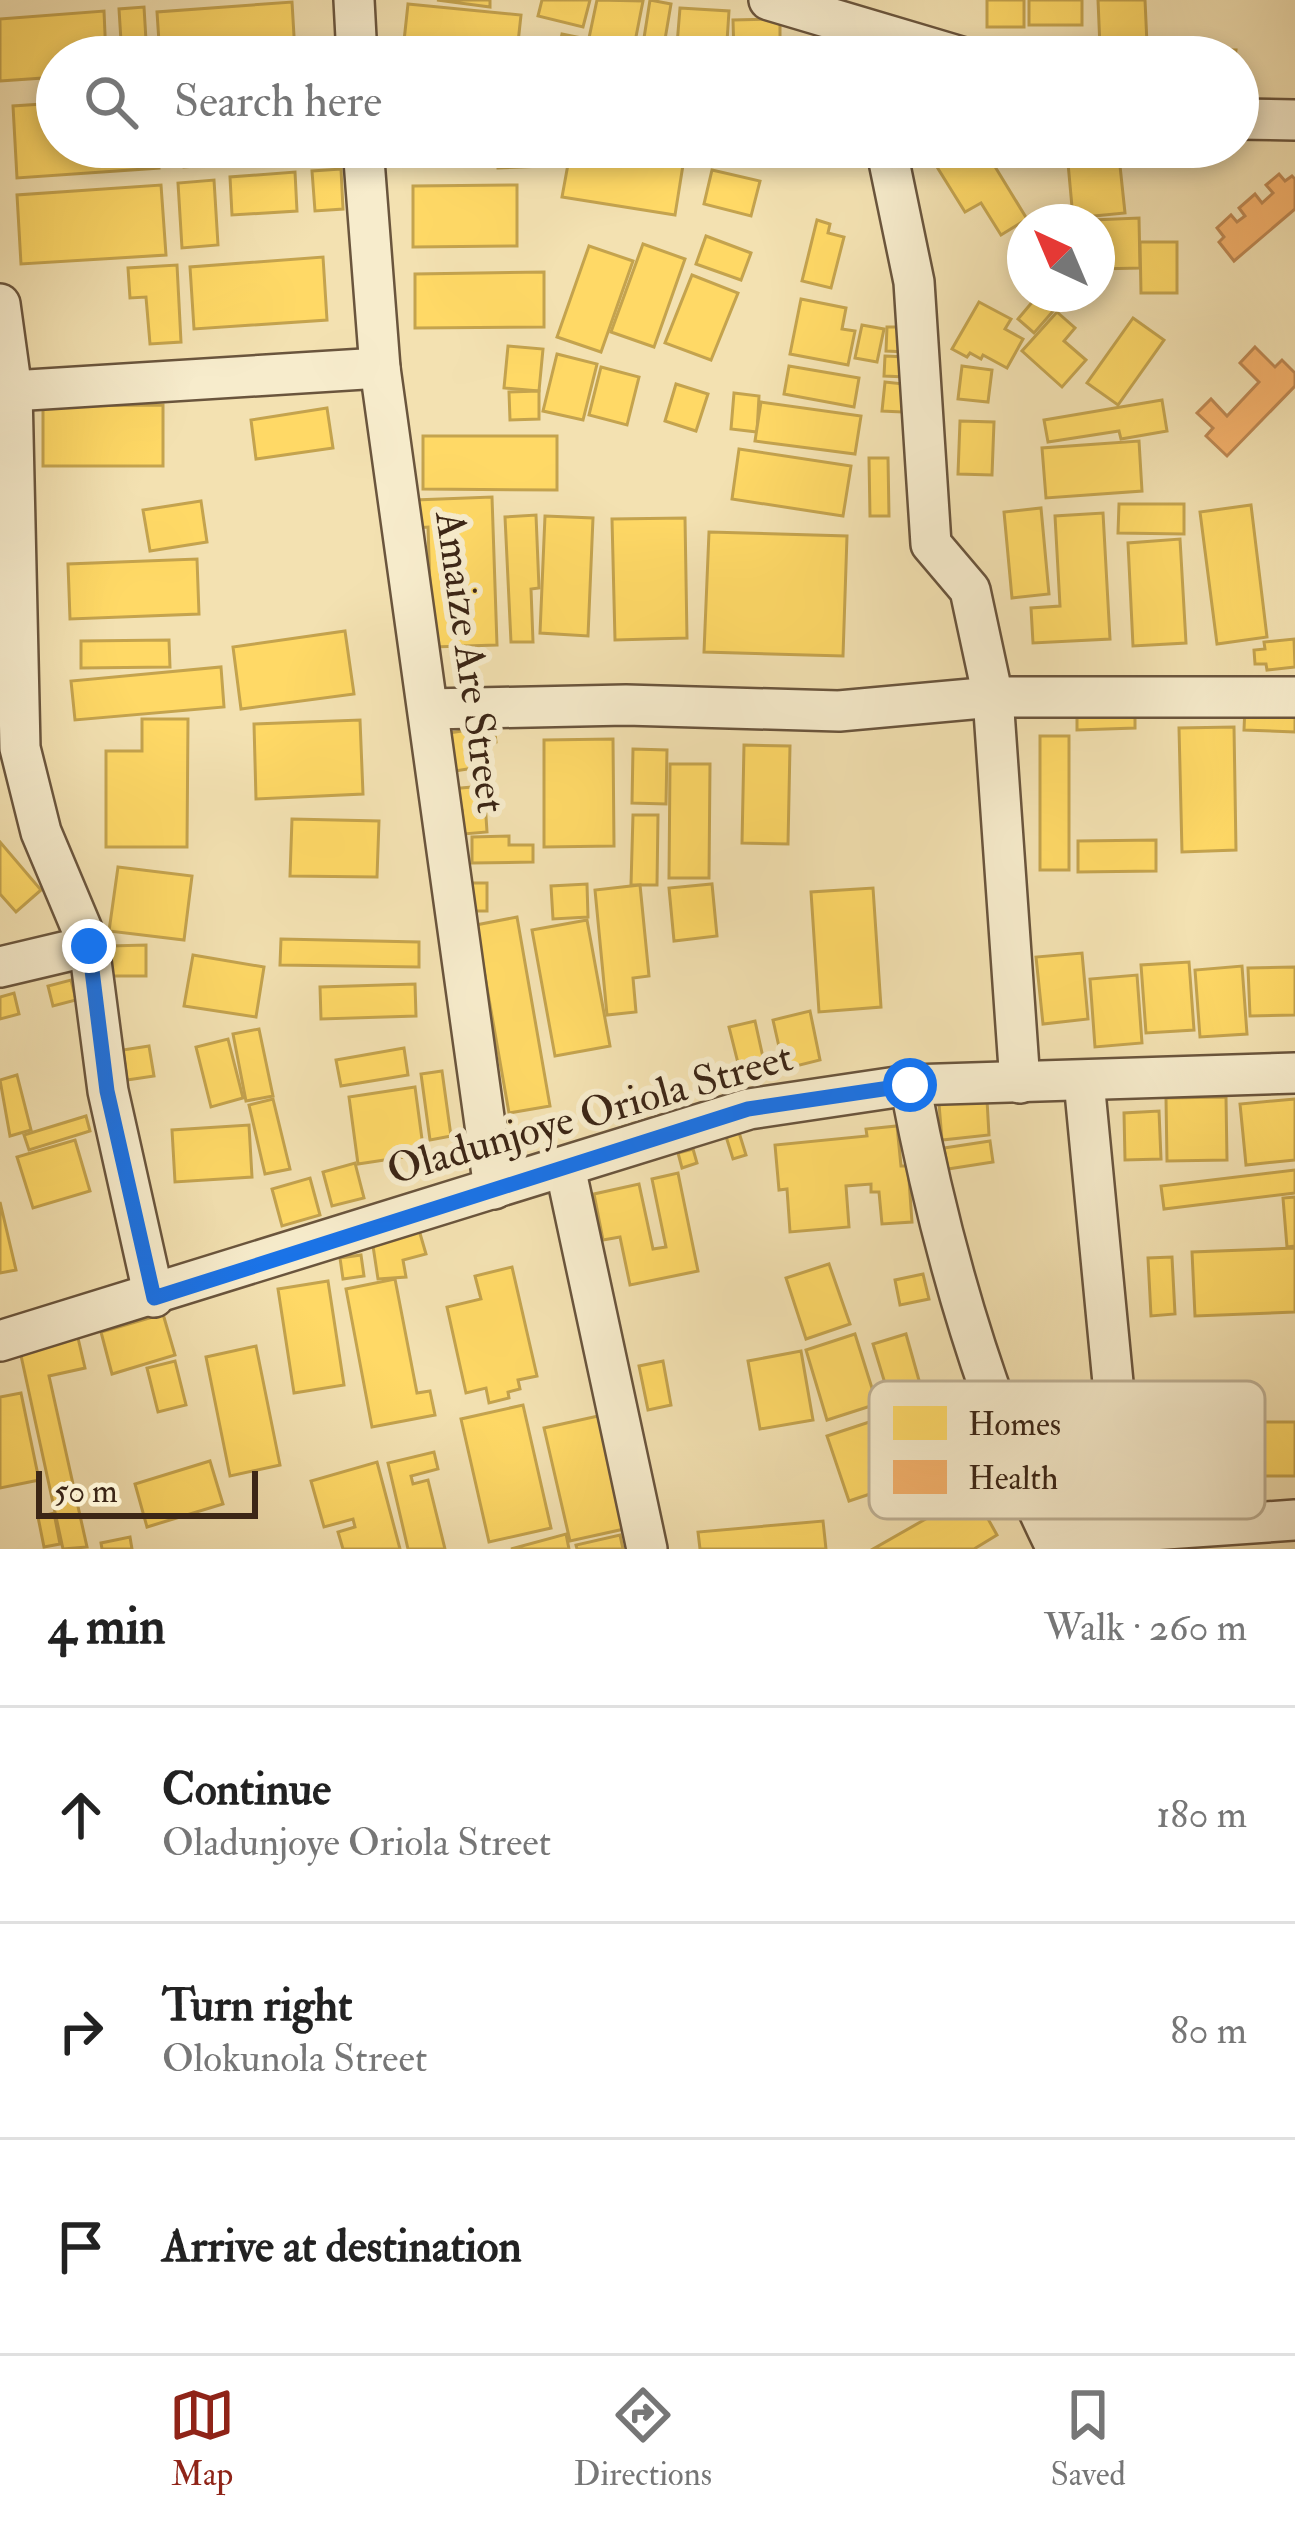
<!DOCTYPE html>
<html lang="en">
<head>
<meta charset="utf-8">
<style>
  body { margin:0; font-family:"IM FELL Double Pica",serif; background:#f6f6f6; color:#222 }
  .compass { position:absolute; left:1007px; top:204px; width:108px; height:108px; border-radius:50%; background:#fff; box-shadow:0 6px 18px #0003; rotate:316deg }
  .scale { position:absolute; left:36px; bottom:30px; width:222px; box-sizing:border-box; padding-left:12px; border:6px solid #3c2616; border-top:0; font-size:33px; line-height:42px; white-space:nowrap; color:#3c2616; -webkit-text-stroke:9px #f7eccc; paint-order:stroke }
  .stop { position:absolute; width:36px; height:36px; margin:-27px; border:9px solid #1a73e8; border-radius:50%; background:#fff }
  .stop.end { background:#1a73e8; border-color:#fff; box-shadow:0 3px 12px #0008 }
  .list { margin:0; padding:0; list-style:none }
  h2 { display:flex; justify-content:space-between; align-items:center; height:156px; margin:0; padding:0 48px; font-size:51px }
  h2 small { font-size:39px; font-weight:400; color:#767676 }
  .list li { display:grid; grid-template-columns:78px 1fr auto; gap:36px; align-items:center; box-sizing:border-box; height:216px; padding:0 48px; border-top:3px solid #e0e0e0 }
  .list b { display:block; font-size:45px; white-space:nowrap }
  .list p { margin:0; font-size:39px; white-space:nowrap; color:#767676 }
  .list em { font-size:39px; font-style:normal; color:#767676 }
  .icon { flex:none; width:66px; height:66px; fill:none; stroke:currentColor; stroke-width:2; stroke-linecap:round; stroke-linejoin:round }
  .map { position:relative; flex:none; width:1295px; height:1549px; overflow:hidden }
  .search { position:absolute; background:#fff; box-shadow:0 6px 18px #0003; left:36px; right:36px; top:36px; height:132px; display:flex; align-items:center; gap:30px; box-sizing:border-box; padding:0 42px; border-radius:66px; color:#767676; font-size:45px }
  .sheet { height:804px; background:#fff }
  nav { display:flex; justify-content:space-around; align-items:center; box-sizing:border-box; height:168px; border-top:3px solid #e0e0e0; background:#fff; font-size:33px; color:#767676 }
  nav a { display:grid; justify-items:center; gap:6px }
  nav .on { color:#8f2418 }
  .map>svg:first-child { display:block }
  .homes { fill:#ffd966; stroke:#c4a34e; stroke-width:3 }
  .health { fill:#f6b26b; stroke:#be8852; stroke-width:3 }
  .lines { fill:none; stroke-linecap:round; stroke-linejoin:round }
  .minor-casing { stroke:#6a553d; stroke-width:44 }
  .minor { stroke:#f7eccc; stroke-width:39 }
  .route { stroke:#1a73e8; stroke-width:15 }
  .labels { text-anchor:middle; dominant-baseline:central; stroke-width:12; stroke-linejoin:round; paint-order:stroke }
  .street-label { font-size:42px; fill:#3c2616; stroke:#f7eccc }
  .key { fill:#f7eccc; stroke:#bfb195; stroke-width:3 }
  .key-label { font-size:33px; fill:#3c2616 }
</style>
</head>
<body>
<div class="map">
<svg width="1295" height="1549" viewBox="0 0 1295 1549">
  <rect width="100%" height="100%" fill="#f3e1b1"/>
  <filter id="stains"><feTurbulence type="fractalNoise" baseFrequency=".00167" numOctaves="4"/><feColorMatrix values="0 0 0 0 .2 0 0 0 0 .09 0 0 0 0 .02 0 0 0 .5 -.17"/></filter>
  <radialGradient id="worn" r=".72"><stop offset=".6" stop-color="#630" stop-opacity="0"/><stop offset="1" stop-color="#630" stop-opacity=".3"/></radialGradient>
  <g class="homes">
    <path d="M437,0h53v7z"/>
    <path d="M542,0h48l-7,27 -45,-11z"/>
    <path d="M597,0l46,1 -11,56h-47z"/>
    <path d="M650,0l21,4 -9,53h-21z"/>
    <rect x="987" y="0" width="37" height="27"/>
    <rect x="1029" y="0" width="53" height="25"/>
    <path d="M1098,0h47l2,44 -47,3z"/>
    <path d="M292,2l3,51 -135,4 -3,-45z"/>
    <path d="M408,4l113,11 -4,37 -113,-11z"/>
    <path d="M144,7l3,50h-25l-3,-48z"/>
    <path d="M680,8l49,3 -3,46h-50z"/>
    <path d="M104,11l2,46h-49v20l-57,4v-62z"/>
    <path d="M780,19v38h-46l-1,-37z"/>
    <path d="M562,34l19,4 -5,19h-19z"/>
    <path d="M1165,49l71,1 -1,7h-70z"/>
    <path d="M57,103v44h101l1,21 -142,10 -4,-72z"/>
    <path d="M182,147h153v9l-151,11z"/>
    <path d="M396,147h96v3z"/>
    <path d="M497,147h45l1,19 -45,2z"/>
    <path d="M654,147h42v6l-42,-2z"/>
    <path d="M732,147h65v6l-65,1z"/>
    <path d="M970,147h13l44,72 -26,16 -20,-32 -16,9 -28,-45z"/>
    <path d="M1118,147l7,66 -52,5 -6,-66z"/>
    <path d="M1152,147h34l-1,10 -34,-2z"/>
    <path d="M571,148l112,17 -8,50 -113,-18z"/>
    <path d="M341,169l2,40 -28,2 -3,-40z"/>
    <path d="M712,170l48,11 -9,35 -47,-12z"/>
    <path d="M295,172l2,39 -65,4 -2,-38z"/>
    <path d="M214,180l4,65 -36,3 -4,-65z"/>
    <path d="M161,185l5,70 -145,9 -4,-69z"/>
    <path d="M517,185v61l-104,1v-61z"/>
    <path d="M1139,218l1,50 -43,1 -4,-49z"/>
    <path d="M817,220l13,4 -2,9 16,4 -13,51 -29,-7z"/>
    <path d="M706,236l45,17 -10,27 -45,-16z"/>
    <path d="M1140,242h37v51h-36z"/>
    <path d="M643,244l42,15 -31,88 -43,-15z"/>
    <path d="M589,246l44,15 -32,91 -44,-15z"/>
    <path d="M323,257l4,63 -133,9 -4,-62z"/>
    <path d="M177,265l4,77 -31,2 -4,-47 -16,1 -2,-30z"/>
    <path d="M544,272v55l-129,1v-54z"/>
    <path d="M692,275l46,18 -27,67 -46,-17z"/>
    <path d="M1039,294h29l-34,39 -16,-14z"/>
    <path d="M801,299l45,9 -4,21 13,2 -7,34 -58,-11z"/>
    <path d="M979,302l32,17 -6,10 18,10 -16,29 -24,-13 -2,4 -11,-6 -3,4 -15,-8z"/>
    <path d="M1057,312l18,16 -11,13 22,19 -24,27 -40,-36z"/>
    <path d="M1133,318l31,22 -46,65 -31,-22z"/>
    <path d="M862,325l22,4 -7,33 -22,-4z"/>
    <path d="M887,327h20v25l-21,-1z"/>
    <path d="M508,346l35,3 -4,42 -35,-3z"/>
    <path d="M557,354l40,10 -14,56 -40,-9z"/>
    <path d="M885,356l22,1 -1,20 -22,-1z"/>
    <path d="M789,366l70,12 -5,29 -70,-13z"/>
    <path d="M962,366l30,4 -4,32 -30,-3z"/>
    <path d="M601,367l38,10 -12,48 -38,-10z"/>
    <path d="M885,382l19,2 -2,28 -20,-1z"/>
    <path d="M676,384l32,10 -12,37 -31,-10z"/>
    <path d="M539,391v28l-29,1 -1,-28z"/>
    <path d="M734,393l25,3 -2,36 -26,-3z"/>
    <path d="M1162,400l5,31 -46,8 -2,-8 -71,11 -4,-22z"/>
    <path d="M761,402l100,14 -6,38 -100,-13z"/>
    <path d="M163,405v61h-120v-60z"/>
    <path d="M327,408l6,40 -77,11 -5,-39z"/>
    <path d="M960,421l34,1 -2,53 -34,-1z"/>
    <path d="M423,436h134v54l-134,-1z"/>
    <path d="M1139,441l3,50 -96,7 -4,-50z"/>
    <path d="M739,449l112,17 -8,50 -111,-17z"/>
    <path d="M869,458h19l1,58h-19z"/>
    <path d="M492,497l5,148 -65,2 -4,-120 -13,1v-28z"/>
    <path d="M201,501l6,41 -57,9 -7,-41z"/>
    <path d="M1119,504h65v30l-66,-1z"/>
    <path d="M1251,505l16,132 -50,7 -17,-132z"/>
    <path d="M1041,508l8,86 -37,4 -8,-86z"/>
    <path d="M1103,513l7,126 -77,4 -2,-35 29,-2 -5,-90z"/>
    <path d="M536,515l3,73 -8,1 2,53h-22l-6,-125z"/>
    <path d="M545,516l48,2 -5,118 -48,-3z"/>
    <path d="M685,518l2,120 -72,2 -3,-121z"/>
    <path d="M709,532l138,4 -4,120 -139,-4z"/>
    <path d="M1180,539l6,104 -53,3 -5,-103z"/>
    <path d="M197,559l2,55 -129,5 -2,-55z"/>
    <path d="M345,631l9,63 -113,15 -8,-62z"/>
    <path d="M1294,639l1,28 -28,3 -1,-6h-11l-1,-14 11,-1 -1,-7z"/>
    <path d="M169,640l1,27 -89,1v-27z"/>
    <path d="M221,667l3,40 -149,13 -4,-39z"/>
    <path d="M1245,706l50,2v24l-51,-2z"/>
    <path d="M1135,707v21l-58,2v-21z"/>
    <path d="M142,719h46l-1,128h-81v-96h36z"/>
    <path d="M360,720l3,74 -107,5 -2,-75z"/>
    <path d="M494,726l2,16 -13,2 3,22 -31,5 -6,-38z"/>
    <path d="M1234,727l2,123 -54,2 -3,-124z"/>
    <rect x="1040" y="736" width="29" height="134"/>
    <path d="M613,739l1,107 -70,1v-107z"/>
    <path d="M744,745l46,1 -2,98 -46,-1z"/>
    <path d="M633,749l34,1 -1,54 -34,-1z"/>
    <path d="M670,764h40l-1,114h-40z"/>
    <path d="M484,786l3,46 -23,2 -2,-23 -11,1 -2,-23z"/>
    <path d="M633,815h25l-1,70h-26z"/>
    <path d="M292,819l87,2 -2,56 -87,-1z"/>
    <path d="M509,836v9h24v17l-61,1v-26z"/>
    <path d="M1156,840v31l-78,1v-31z"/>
    <path d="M0,842l41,48 -25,22 -16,-18z"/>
    <path d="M118,867l74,9 -8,64 -75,-9z"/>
    <rect x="464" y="883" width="23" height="28"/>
    <path d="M587,884l1,33 -35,2 -2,-33z"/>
    <path d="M712,884l5,52 -43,5 -5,-53z"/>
    <path d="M640,885l9,91 -16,2 3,34 -29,3 -12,-125z"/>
    <path d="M873,888l8,119 -62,5 -8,-120z"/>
    <path d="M517,917l33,189 -41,7 -33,-188z"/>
    <path d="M587,920l23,126 -55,10 -23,-126z"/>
    <path d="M281,939l138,3v25l-139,-2z"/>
    <path d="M146,945v31h-35l-1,-30z"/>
    <path d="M1082,953l6,66 -45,5 -7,-67z"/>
    <path d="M193,955l71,12 -8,50 -72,-11z"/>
    <path d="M1189,962l5,68 -48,3 -5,-68z"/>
    <path d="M1242,966l5,68 -47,3 -5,-67z"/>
    <path d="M1295,967v48l-45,1 -2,-48z"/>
    <path d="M1137,975l5,68 -47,4 -5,-68z"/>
    <path d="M71,980l5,20 -23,6 -5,-20z"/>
    <path d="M415,984l1,32 -95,3 -1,-32z"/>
    <path d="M14,993l5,21 -19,5v-22z"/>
    <path d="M810,1011l10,49 -36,9 -11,-49z"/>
    <path d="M755,1021l9,41 -25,5 -10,-40z"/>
    <path d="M259,1029l14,67 -27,5 -13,-67z"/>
    <path d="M228,1039l15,59 -32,9 -15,-60z"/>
    <path d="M149,1046l5,30 -27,4 -4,-30z"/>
    <path d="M404,1048l4,27 -67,11 -5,-26z"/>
    <path d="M442,1071l9,65 -21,4 -9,-66z"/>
    <path d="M17,1075l14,55 -21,6 -10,-56z"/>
    <path d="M415,1087l9,67 -66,10 -9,-67z"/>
    <path d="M1226,1097l1,63 -60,1 -1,-63z"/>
    <path d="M273,1099l17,70 -25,5 -16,-69z"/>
    <path d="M1295,1099v61l-49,5 -6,-61z"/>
    <path d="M987,1100l2,35 -47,5 -3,-36z"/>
    <path d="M1159,1111l2,48 -36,1 -1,-47z"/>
    <path d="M86,1116l4,15 -61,19 -5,-15z"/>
    <path d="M249,1125l3,52 -77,5 -3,-52z"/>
    <path d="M737,1126l9,29 -13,4 -9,-29z"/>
    <path d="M897,1126l4,40h7l4,56 -30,2 -3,-32h-8v-8l-25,2 3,41 -59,5 -3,-43 -8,1 -4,-45 92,-9 -1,-7z"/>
    <path d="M75,1140l15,51 -57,17 -16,-51z"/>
    <path d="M990,1141l3,21 -45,7 -4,-21z"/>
    <path d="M693,1149l4,14 -15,5 -4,-15z"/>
    <path d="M355,1163l9,35 -32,8 -9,-34z"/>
    <path d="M1295,1170v23l-131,16 -3,-23z"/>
    <path d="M678,1173l20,98 -68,14 -10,-48 -17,3 -9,-46 45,-10 14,65 13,-2 -14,-68z"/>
    <path d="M310,1178l10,37 -38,11 -10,-37z"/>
    <path d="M1295,1197v49l-8,1 -4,-49z"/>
    <path d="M0,1202l16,68 -16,3z"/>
    <path d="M419,1230l7,24 -23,6 3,17 -28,2 -5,-33z"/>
    <path d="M1295,1248v64l-100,4 -3,-64z"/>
    <path d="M361,1255l3,21 -21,3 -3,-21z"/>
    <path d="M1172,1257l3,57 -24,2 -3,-58z"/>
    <path d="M829,1264l21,60 -44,15 -20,-61z"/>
    <path d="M512,1267l25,109 -19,4 2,9 -12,3 1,6 -20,5 -3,-15 -20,5 -19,-86 34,-8 -6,-23z"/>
    <path d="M923,1274l6,25 -29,6 -5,-25z"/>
    <path d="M395,1279l22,114 13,-2 5,24 -63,12 -26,-138z"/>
    <path d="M328,1281l16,104 -50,8 -16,-104z"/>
    <path d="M163,1314l12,41 -63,19 -11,-42z"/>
    <path d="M855,1334l22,70 -50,16 -21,-70z"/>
    <path d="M906,1334l16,57 -32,9 -17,-56z"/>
    <path d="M78,1338l7,30 -36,8 38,171 -24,2 -43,-198z"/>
    <path d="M256,1346l24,119 -50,11 -24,-119z"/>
    <path d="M801,1351l12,69 -53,9 -12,-68z"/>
    <path d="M175,1361l11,44 -28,7 -11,-44z"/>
    <path d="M663,1361l8,44 -23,5 -9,-44z"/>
    <path d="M966,1390l21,65 -138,46 -22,-65z"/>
    <path d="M21,1393l18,87 -39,8v-91z"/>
    <path d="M523,1405l28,123 -62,14 -28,-123z"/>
    <path d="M598,1416l26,113 -54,12 -26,-113z"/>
    <path d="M1234,1422h61v54h-60z"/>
    <path d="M434,1452l4,17 -27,7 2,8 15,-4 17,69h-37l-20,-86z"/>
    <path d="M210,1461l13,43 -76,23 -12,-43z"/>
    <path d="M377,1462l23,87h-57l-5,-17 17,-5 -2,-8 -29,8 -13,-46z"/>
    <path d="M973,1492l24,43 -23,14h-101z"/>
    <path d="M54,1513l6,31 -16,3 -6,-30z"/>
    <path d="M823,1521l3,28h-126l-2,-17z"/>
    <path d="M566,1534l3,15h-58z"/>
    <path d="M620,1535l3,14h-46l-1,-4z"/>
    <path d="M130,1537l2,12h-30l-1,-6z"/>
  </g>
  <g class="health">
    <path d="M1279,174l6,7 7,-5 3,3v30l-61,52 -15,-19 5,-5 -7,-9 14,-13 6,7 8,-6 -6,-8 16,-14 7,9 11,-10 -7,-8z"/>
    <path d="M1255,347l20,20 7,-7 13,13v13l-68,70 -21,-20 7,-8 -16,-15 14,-14 16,17 32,-34 -19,-19z"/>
  </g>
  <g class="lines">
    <defs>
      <g id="minor">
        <path d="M354,0l3,57"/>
        <path d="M769,0l192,57"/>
        <path d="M1238,119l57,1"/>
        <path d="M363,147l17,221 114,821"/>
        <path d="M886,147l28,135 17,262 39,46 23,107 27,386"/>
        <path d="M0,304l12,87 8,357 21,84 48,114 19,145 46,206"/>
        <path d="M12,391l368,-23"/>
        <path d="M429,709l197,-4 213,6 154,-14h302"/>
        <path d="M0,967l89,-21"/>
        <path d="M1084,1081l45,468"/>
        <path d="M910,1085c30,158 75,320 147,464"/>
        <path d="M565,1167l82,382"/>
        <path d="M0,1341l749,-232 161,-24 385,-12"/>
        <path d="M1052,1537l243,-17"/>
      </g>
    </defs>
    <use href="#minor" class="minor-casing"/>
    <use href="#minor" class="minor"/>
  </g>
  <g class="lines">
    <path class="route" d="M89,946l18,145 47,207 594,-189 162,-24"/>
  </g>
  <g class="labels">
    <g class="street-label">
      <text transform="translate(470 662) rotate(82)">Amaize Are Street</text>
      <text transform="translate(590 1114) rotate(-16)">Oladunjoye Oriola Street</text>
    </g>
  </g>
  <rect x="869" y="1381" width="396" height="138" rx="18" class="key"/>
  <rect x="893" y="1406" width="54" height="34" fill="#ffd966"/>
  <rect x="893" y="1460" width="54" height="34" fill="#f6b26b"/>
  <g class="key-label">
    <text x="968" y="1435">Homes</text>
    <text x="968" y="1489">Health</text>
  </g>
  <rect width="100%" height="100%" filter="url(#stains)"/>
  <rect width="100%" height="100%" fill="url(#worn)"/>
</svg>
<svg class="compass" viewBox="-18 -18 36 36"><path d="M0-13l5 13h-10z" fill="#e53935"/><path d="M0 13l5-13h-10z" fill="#767676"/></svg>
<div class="scale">50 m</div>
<div class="stop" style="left:910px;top:1085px"></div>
<div class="stop end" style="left:89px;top:946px"></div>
<div class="search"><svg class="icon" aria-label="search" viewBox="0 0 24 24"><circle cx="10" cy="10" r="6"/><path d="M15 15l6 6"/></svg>Search here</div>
</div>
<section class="sheet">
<h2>4 min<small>Walk · 260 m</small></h2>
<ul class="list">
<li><svg class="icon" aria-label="ahead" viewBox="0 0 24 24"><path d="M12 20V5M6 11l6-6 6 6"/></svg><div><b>Continue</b><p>Oladunjoye Oriola Street</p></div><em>180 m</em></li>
<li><svg class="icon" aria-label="right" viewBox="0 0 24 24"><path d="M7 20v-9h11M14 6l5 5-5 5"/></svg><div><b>Turn right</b><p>Olokunola Street</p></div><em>80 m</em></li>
<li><svg class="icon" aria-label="arrive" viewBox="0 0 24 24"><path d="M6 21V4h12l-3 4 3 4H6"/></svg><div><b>Arrive at destination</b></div></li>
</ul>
</section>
<nav>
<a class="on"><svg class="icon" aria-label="map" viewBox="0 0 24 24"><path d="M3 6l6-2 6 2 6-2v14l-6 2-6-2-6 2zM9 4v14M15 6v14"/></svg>Map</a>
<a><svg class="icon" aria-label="directions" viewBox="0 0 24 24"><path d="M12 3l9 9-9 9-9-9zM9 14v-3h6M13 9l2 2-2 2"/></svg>Directions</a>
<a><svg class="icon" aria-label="saved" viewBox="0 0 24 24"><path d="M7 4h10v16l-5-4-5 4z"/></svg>Saved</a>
</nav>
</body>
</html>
